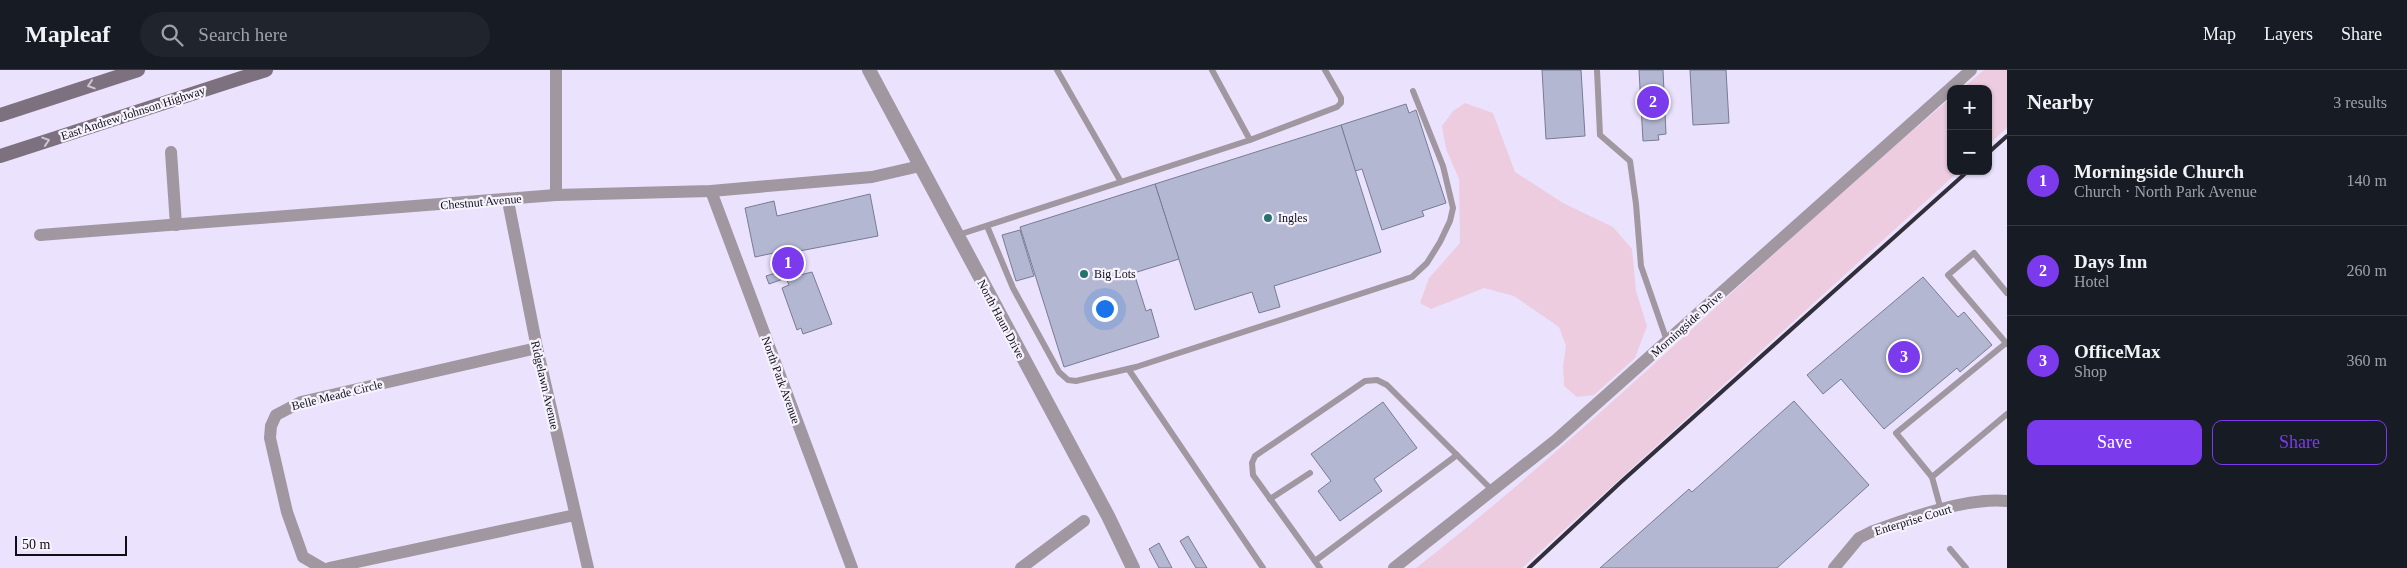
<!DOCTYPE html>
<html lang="en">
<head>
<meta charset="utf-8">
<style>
  body { margin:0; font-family:Georgia,serif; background:#20242c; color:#f1f3f6 }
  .controls { position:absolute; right:15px; top:15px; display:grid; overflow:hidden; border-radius:10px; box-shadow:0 1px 4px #0004 }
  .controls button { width:45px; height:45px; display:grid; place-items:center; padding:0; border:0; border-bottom:1px solid #363941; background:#171b24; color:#f1f3f6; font:25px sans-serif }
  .scale { position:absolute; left:15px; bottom:12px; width:112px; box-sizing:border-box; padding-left:5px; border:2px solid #100d16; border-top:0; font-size:14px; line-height:18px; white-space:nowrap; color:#100d16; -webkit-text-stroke:4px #f6f3fe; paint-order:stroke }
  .you { position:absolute; left:1104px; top:238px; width:18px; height:18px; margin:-12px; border:4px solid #fff; border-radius:50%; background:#1a73e8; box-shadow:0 0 0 8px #1a73e833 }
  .badge { display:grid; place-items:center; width:32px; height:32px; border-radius:50%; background:#7c3aed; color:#fff; font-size:16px; font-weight:700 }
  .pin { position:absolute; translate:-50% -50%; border:2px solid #fff; box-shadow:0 1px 5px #0006 }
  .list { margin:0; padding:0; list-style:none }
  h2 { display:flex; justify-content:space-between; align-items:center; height:65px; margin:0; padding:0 20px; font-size:21px }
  h2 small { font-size:16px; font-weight:400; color:#9ea1a6 }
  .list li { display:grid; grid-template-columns:32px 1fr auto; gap:15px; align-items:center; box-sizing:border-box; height:90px; padding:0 20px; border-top:1px solid #363941 }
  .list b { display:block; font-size:19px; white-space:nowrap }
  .list p { margin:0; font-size:16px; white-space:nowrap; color:#9ea1a6 }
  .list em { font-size:16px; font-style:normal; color:#9ea1a6 }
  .actions { display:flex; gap:10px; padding:15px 20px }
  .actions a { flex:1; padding:11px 0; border:1px solid #7c3aed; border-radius:10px; text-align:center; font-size:18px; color:#7c3aed }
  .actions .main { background:#7c3aed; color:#fff }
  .icon { flex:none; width:28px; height:28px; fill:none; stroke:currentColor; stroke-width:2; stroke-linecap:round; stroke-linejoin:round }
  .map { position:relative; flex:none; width:2007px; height:498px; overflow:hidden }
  header { display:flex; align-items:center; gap:30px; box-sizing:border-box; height:70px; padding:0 25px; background:#171b24; border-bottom:1px solid #363941 }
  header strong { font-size:24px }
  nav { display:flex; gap:28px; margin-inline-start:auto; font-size:18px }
  .search { width:350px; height:45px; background:#20242c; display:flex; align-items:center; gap:12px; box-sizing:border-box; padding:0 18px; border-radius:28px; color:#9ea1a6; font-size:19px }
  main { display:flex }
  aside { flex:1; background:#171b24 }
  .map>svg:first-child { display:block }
  .green { fill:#eeccdf }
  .building { fill:#b3b7d2; stroke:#777b93 }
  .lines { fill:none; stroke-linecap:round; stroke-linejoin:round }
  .service { stroke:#a097a1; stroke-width:6 }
  .minor { stroke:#a097a1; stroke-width:12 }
  .tertiary { stroke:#a097a1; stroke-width:14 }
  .secondary { stroke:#7d717f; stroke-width:14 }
  .rail { stroke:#322e3a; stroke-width:4 }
  .oneway { stroke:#ccc6d2 }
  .poi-dot { fill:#28726e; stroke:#f6f3fe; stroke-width:2 }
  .labels { text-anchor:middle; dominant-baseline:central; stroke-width:4.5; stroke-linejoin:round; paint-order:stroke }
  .street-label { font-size:12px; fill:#100d16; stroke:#f6f3fe }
  .poi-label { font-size:12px; fill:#100d16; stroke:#f6f3fe; text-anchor:start }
</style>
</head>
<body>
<header>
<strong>Mapleaf</strong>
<div class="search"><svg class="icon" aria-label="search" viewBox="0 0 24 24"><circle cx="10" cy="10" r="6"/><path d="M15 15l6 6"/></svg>Search here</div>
<nav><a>Map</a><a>Layers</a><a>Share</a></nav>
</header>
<main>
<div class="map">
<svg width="2007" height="498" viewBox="0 0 2007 498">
  <rect width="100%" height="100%" fill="#ebe2fe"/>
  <g class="green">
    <path d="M1984,0h23v58l-19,17v-56h-26z"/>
    <path d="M1951,28v73h8l-437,397h-106c187,-146 353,-318 535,-470z"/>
    <path d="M1465,33l28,10 22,59 48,31 50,24 19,22 4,42 11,35 -12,32 -41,37 -17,2 -13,-11 -1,-20 3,-20 -7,-19 -45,-31 -30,-8 -53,21 -11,-6 9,-25 31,-35 -1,-64 -13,-30 -4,-23 11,-15z"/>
  </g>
  <g class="building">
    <path d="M1542,0h39l4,66 -39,3z"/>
    <path d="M1639,0h24l3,64 -8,1 1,5 -16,1z"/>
    <path d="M1690,0h36l3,53 -36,2z"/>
    <path d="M1406,34l3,9 7,-3 30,93 -24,8 2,5 -42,14 -20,-61 -7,2 -14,-46z"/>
    <path d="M1341,55l40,127 -107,34 6,21 -21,6 -7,-21 -57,18 -40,-126z"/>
    <path d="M1155,114l24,75 -45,14 12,38 5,-2 8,28 -95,30 -44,-140z"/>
    <path d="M870,124l8,42 -89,17 7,23 16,-4 20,52 -29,10 -2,-6 -4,2 -15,-42 7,-3 -3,-7 -17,6 -3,-8 19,-6 -4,-15 2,-4 -28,6 -10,-49 29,-7 3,15z"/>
    <path d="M1020,160l14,46 -18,5 -14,-46z"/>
    <path d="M1923,207l35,40 6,-5 28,33 -32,27 -3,-4 -73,61 -43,-50 -18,15 -16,-19z"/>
    <path d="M1794,331l75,84 -92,83h-177l89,-79 3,3z"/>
    <path d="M1383,332l34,46 -43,31 8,12 -42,30 -22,-30 13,-10 -20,-27z"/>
    <path d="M1188,466l19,32h-11l-16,-27z"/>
    <path d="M1159,473l13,25h-13l-10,-19z"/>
  </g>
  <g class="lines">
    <g class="service">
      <path d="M1057,0l64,112"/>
      <path d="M1597,0l3,65 30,26 6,43 5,62 26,75"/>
      <path d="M1250,70l87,-33 4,-4v-5l-16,-28"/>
      <path d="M987,156l26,62 46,84 9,8 8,1 60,-14 276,-90 15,-14 13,-21 10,-21 3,-13 -10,-42 -30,-75"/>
      <path d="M958,165l292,-95 -38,-70"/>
      <path d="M2007,223l-33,-40 -26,22 59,69"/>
      <path d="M1129,300l134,198"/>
      <path d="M1932,407l-36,-44 110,-90"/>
      <path d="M1270,429l40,-26"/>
      <path d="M1941,440l-9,-33 75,-63"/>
      <path d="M1950,479l16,19"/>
      <path d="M1315,491l142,-106"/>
      <path d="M1320,498l-67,-93 -1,-12 3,-7 110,-75 12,-1 10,5 105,105"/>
    </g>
    <g class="minor">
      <path d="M556,0v125"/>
      <path d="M171,82l5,73"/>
      <path d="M711,121l141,377"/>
      <path d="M508,131l29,147 51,220"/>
      <path d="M40,165l516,-40 155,-4 161,-14 48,-11"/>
      <path d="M322,498l-19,-11 -16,-45 -17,-74 1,-12 5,-11 25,-13 236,-54"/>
      <path d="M329,498l246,-53"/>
      <path d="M1021,498l63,-47"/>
      <path d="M1394,498l162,-128 415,-370"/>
      <path d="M1834,498l25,-30 12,-6c38,-14 96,-35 136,-31"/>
    </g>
    <path class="tertiary" d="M869,0l239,446 25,52"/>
    <g class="secondary">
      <path d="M0,45l138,-45"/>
      <path d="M0,86l266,-86"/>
    </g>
    <g class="rail">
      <path d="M1988,83l19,-17"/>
      <path d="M1529,498l92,-86 347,-311"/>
    </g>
  </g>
  <defs><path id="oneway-chevron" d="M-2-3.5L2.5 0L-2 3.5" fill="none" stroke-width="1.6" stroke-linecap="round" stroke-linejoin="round" transform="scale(1.25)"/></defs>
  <g class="oneway">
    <use href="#oneway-chevron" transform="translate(91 15) rotate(162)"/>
    <use href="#oneway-chevron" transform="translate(46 71) rotate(-18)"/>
  </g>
  <g class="poi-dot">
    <circle cx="1268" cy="148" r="5"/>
    <circle cx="1084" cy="204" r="5"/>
  </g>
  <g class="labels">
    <g class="street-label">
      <text transform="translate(133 43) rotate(-18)">East Andrew Johnson Highway</text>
      <text transform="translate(481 132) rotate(-5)">Chestnut Avenue</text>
      <text transform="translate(1001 249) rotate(62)">North Haun Drive</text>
      <text transform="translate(1687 254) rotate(-42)">Morningside Drive</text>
      <text transform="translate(781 310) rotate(70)">North Park Avenue</text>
      <text transform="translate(545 315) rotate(77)">Ridgelawn Avenue</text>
      <text transform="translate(337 325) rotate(-14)">Belle Meade Circle</text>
      <text transform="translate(1913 450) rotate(-17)">Enterprise Court</text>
    </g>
    <g class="poi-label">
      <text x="1278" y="148">Ingles</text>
      <text x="1094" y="204">Big Lots</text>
    </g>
  </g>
</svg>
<div class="controls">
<button>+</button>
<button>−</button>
</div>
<div class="scale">50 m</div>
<div class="you"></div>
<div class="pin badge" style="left:788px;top:193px">1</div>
<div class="pin badge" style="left:1653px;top:32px">2</div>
<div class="pin badge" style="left:1904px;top:287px">3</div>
</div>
<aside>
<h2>Nearby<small>3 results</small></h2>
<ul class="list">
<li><span class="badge">1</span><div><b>Morningside Church</b><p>Church · North Park Avenue</p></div><em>140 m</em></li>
<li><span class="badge">2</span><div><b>Days Inn</b><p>Hotel</p></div><em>260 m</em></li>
<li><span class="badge">3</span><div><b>OfficeMax</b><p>Shop</p></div><em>360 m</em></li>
</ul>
<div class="actions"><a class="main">Save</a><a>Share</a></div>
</aside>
</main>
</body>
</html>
